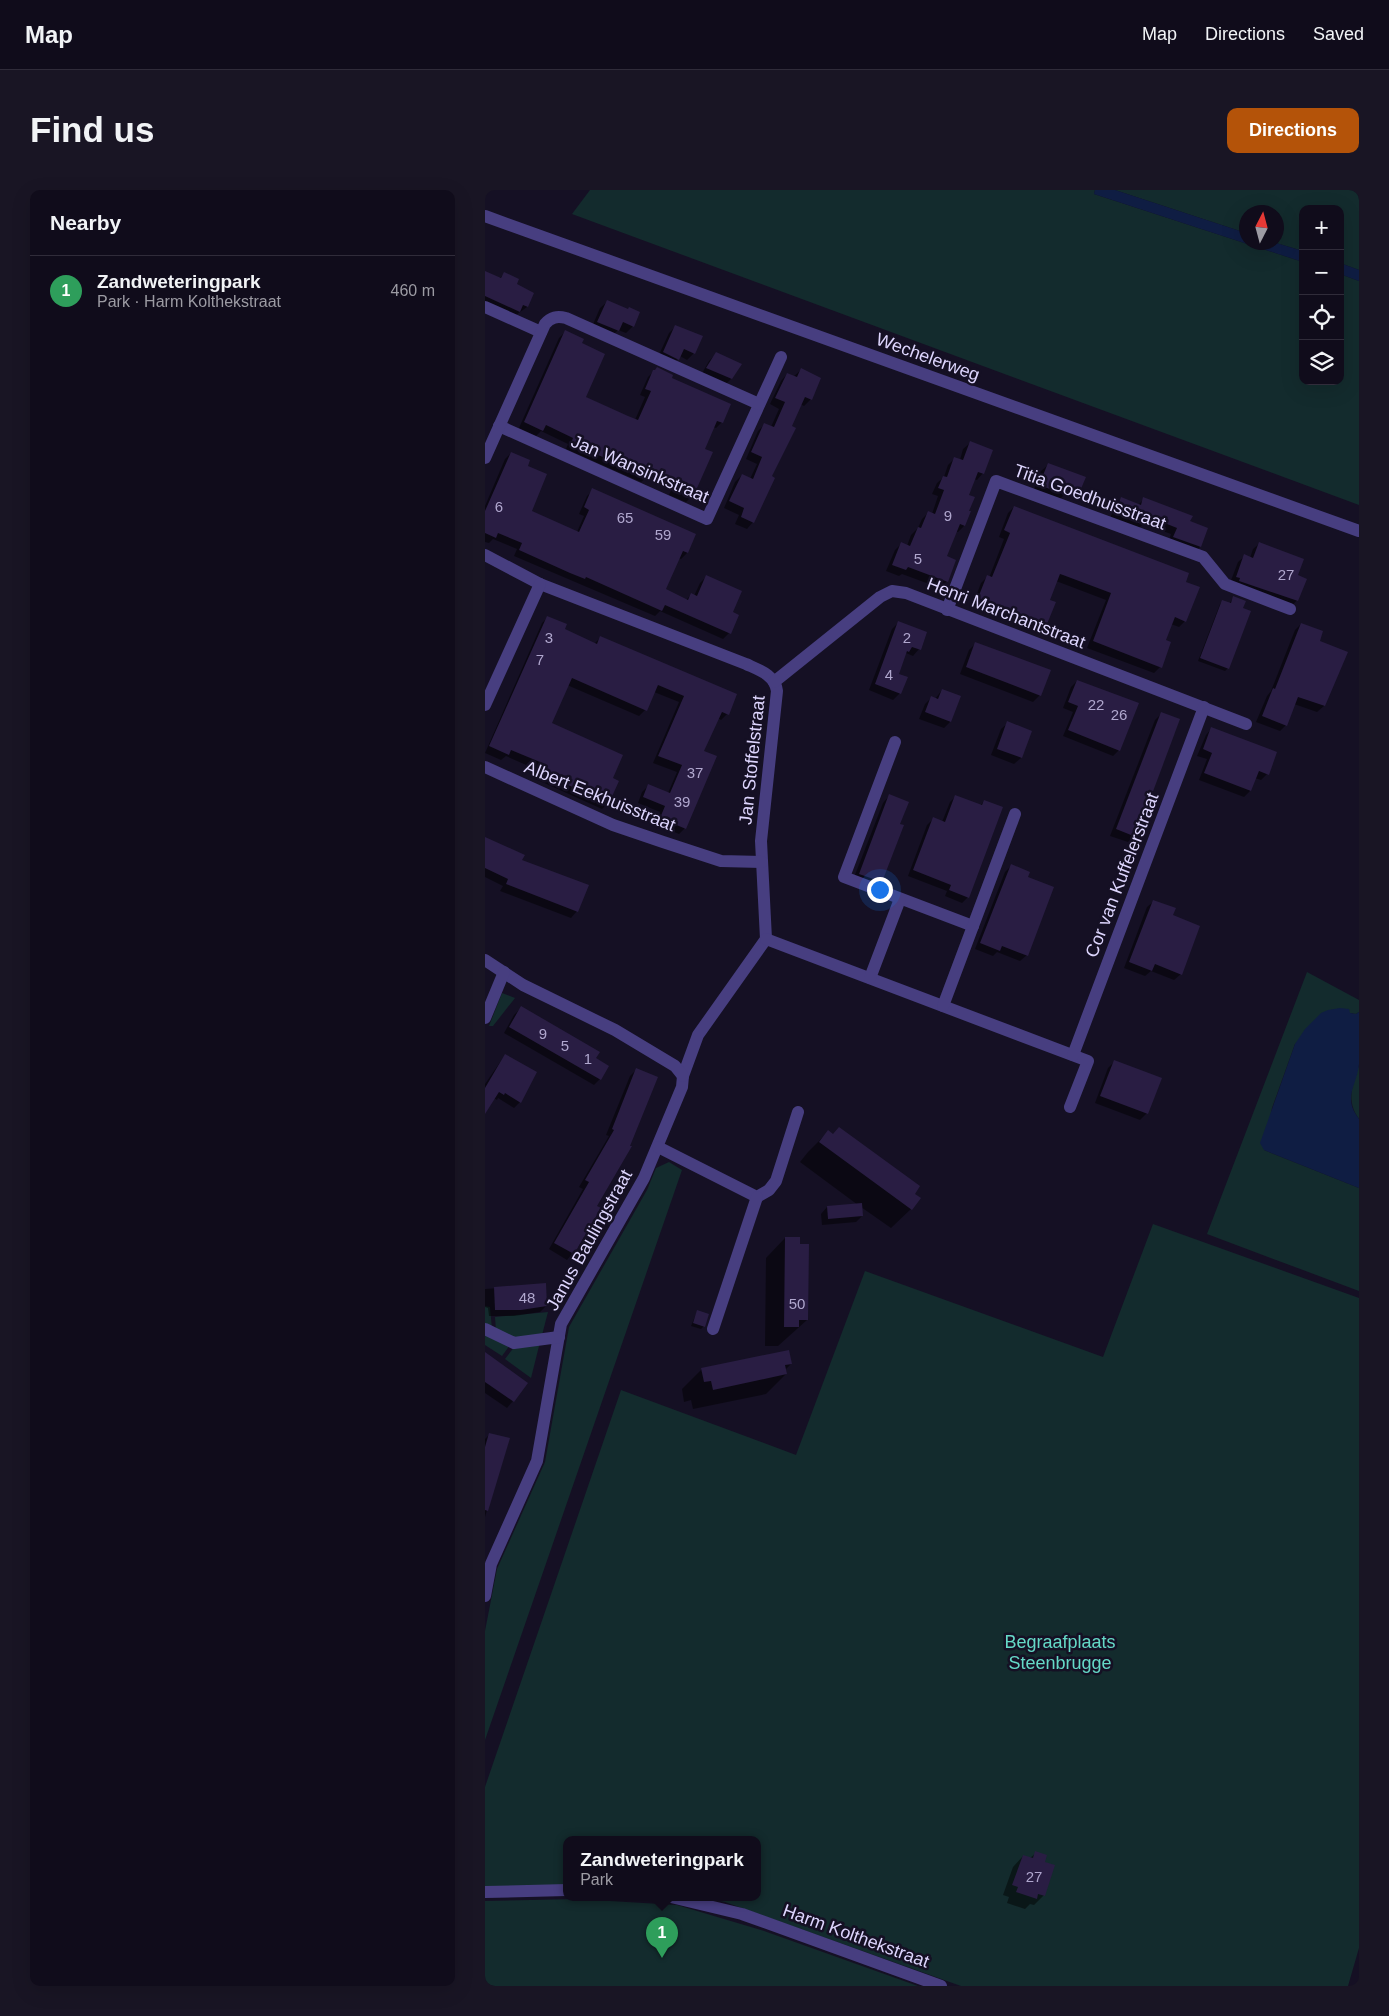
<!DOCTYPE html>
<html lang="en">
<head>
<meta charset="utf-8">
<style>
  body { margin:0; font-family:Arial,sans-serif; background:#191524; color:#f1f3f6 }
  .controls { position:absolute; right:15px; top:15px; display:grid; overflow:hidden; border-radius:10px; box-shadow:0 5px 20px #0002 }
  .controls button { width:45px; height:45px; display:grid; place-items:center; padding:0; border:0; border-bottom:1px solid #302c3a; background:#100c1b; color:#f1f3f6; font:25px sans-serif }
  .compass { position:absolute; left:754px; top:15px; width:45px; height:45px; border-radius:50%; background:#100c1b; box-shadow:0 5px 20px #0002; rotate:6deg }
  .you { position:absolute; left:394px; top:699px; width:18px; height:18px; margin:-12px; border:4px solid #fff; border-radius:50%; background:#1a73e8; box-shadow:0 0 0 8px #1a73e833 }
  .badge { display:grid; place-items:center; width:32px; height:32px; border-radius:50%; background:#b45309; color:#fff; font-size:16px; font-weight:700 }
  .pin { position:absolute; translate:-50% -41px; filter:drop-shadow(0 1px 2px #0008) }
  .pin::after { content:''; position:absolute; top:26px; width:18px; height:15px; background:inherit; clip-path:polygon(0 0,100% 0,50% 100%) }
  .popup { position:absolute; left:78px; top:1646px; width:198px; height:65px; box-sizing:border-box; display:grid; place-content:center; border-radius:10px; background:#100c1b; filter:drop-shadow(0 1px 4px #0005); font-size:16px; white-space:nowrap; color:#9c9ba3 }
  .popup b { font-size:19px; color:#f1f3f6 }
  .popup::after { content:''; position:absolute; left:50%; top:100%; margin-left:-10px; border:10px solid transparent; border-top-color:#100c1b }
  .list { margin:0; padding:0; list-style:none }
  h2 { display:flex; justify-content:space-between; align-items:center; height:65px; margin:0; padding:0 20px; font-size:21px }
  h2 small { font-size:16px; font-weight:400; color:#9c9ba3 }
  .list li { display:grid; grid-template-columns:32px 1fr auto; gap:15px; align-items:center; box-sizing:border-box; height:70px; padding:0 20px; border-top:1px solid #302c3a }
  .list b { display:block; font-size:19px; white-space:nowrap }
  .list p { margin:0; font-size:16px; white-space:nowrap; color:#9c9ba3 }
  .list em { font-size:16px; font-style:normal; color:#9c9ba3 }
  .icon { flex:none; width:28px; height:28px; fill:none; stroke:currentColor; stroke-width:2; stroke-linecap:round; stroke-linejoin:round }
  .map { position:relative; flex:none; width:874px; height:1796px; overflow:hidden; border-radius:10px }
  header { display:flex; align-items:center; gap:30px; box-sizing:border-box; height:70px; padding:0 25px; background:#100c1b; border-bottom:1px solid #302c3a }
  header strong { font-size:24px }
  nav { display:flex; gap:28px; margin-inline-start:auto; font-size:18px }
  .intro { display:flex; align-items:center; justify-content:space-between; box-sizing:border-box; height:120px; padding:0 30px }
  h1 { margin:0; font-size:35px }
  .button { padding:12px 22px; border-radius:10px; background:#b45309; color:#fff; font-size:18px; font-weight:700 }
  main { display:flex; gap:30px; padding:0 30px }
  aside { flex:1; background:#100c1b; border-radius:10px; box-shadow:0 5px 20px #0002 }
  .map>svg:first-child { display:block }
  .green { fill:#132b2d }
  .water { fill:#0f1d43 }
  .shadow { fill:#0007 }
  .building { fill:#291d43 }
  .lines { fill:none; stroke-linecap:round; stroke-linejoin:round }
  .minor { stroke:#473e80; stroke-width:12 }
  .labels { text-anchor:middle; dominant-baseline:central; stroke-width:5; stroke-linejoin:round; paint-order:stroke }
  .number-label { font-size:15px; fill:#b0a7ce }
  .street-label { font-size:18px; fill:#ddd5fd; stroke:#151024 }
  .park-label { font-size:18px; fill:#65d9c7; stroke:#151024 }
</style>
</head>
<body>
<header>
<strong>Map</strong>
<nav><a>Map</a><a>Directions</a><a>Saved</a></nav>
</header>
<div class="intro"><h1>Find us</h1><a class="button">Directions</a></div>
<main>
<aside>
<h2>Nearby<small></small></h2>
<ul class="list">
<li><span class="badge" style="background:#2e9e5b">1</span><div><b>Zandweteringpark</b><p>Park · Harm Kolthekstraat</p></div><em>460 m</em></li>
</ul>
</aside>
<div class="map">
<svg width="874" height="1796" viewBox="0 0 874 1796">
  <rect width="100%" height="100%" fill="#151024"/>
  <g class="green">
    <path d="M105,0h505l-1,4 209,68v119h37v-107l19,7v224l-787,-291z"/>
    <path d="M630,0h244v80l-19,-7v-54h-37v42l-27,-8 1,-31h-30l-1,21z"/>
    <path d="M822,782l52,28v12l-3,2 -6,-1 -55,31 -23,64 -8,42 95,38v103l-152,-57z"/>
    <path d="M17,803l13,5 -22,28h-4z"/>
    <path d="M874,876v53c-13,-17 -7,-35 0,-53z"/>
    <path d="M184,972l13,8 -197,570v-109l12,-62 48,-107 24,-135 78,-137 9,-22z"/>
    <path d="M668,1034l206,74v650l-11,38h-387l-236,-84 -24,-5h56v-58h-190v46l-82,2v-100l136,-397 175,65 69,-184 238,86z"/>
    <path d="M0,1116l5,1 2,22 -7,-3z"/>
    <path d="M63,1122l-6,23 -27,4 -19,-8 -1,-14z"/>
    <path d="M0,1143l25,12 -8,11 -17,-11z"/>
    <path d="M55,1152l-9,36 -26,-19 10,-13z"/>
    <path d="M92,1709l100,6 84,25 157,56h-433v-85z"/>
  </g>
  <g class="water">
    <path d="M610,0h20l131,43 1,9 29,1 27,8v11l-209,-68z"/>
    <path d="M855,73l19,7v11l-19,-7z"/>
    <path d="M855,818l9,1 1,4 6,1 3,-2c0,17 0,35 0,52 -2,22 -17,33 0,55v69l-95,-38 -4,-7 35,-99 10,-15 16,-16 7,-3z"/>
  </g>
  <g class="shadow">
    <path d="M0,82l15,6 4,-4 11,11 18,9 -6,13 -15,11 -27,-12z"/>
    <path d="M122,112l26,24 -7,7 -8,-3 -7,7 -20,-8 9,-21z"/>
    <path d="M191,136l18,27 -7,7 -7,-4 -8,10 -15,-7 12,-26z"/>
    <path d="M80,142l15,12 5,53 50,23 10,-23 -5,-2 8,-18 6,-6 16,7 52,44 -6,6 -3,-1 -9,22 -12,47 -6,6 -17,-7 2,-5 -25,-12 -5,4 -75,-33 2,-5 -27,-13 -5,5 -17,-8 40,-90z"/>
    <path d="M231,164l15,25 -6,6 -24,-10 8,-14z"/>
    <path d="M316,180l10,29 -7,7 -4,-2 -47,118 -6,7 -12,-5 4,-9 -15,-7 11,-26 7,-7 8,4 7,-15 -11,-5 12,-28 7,-7 6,3 8,-18 -9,-5 11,-23 6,-7 6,3z"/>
    <path d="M485,253l13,30 -6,7 -3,-1 -6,17 -4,30 -6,6 -3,-1 -10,26 10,3 -8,21 -7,7 -38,-14 -3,2 -13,-5 9,-21 6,-6 6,2 4,-11 7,-7 4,-9 6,-6 4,1 6,-18 -6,-2 5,-11 7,-6 4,-12 7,-7 5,2 3,-11z"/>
    <path d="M26,263l15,13 4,45 47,21 7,-16 -5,-2 8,-18 6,-6 102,45 -8,18 -6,6 -3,-1 -14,32 22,10 5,-5 3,1 6,-13 6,-6 23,56 -6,6 -63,-28 -5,5 -141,-60 3,-7 -24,-10 -4,4 -4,-1v-36l20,-47z"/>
    <path d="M563,275l31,25 -6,7 -8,-3 -7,7 -25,-9 8,-21z"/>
    <path d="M636,309l17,6 6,-6 45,23 11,25 -6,6 -26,-10 3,-9 -28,-10 -7,7 -27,-10 6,-15z"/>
    <path d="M529,317l171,75v39l-6,6 -8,-3 -6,16 -5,27 -6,6 -67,-25 19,-48 -50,-19 -7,19 -3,23 -6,6 -67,-25 8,-21 6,-6 2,1 15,-39 -5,-2 9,-24z"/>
    <path d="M775,353l36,33 1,24 -6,7 -61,-24 8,-21 7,-6 5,2 3,-9z"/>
    <path d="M749,407l-6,71 -3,3 -27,-10 22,-57 3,-3 6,3z"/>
    <path d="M63,427l15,13 31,14 6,-6 127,76 -6,6 -3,-2 -15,34 -18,76 -6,6 -24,-10 5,-12 -22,-9 4,-11 6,-6 20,7 9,-21 -24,-9 26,-61 -25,-10 -9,18 -6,6 -72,-31 -16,38 60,56 -3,24 -6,6 -71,-32 4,-8 -29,-13 -5,4 -16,-7 57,-130z"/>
    <path d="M414,432l20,27 -6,7 -7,-3 -2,3 -7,18 3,19 -7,7 -24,-10 23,-61z"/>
    <path d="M816,434l17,18 28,10 -22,54 -7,6 -23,-8 -8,21 -6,6 -24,-9 11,-26 4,-5 24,-61z"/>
    <path d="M491,453l64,52 -7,7 -73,-28 9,-24z"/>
    <path d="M592,491l42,69 -6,6 -50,-20 10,-24 -10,-4 8,-21z"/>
    <path d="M457,500l18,7 -10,25 -6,6 -25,-9 6,-15 6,-6 4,1z"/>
    <path d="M677,523l-28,123 -6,6 -18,-6 45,-116z"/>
    <path d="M523,533l13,35 -7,6 -23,-9 10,-26z"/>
    <path d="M727,538l55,46 -6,6 -6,-2 -5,13 -6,6 -45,-17 8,-21 -10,-3 9,-21z"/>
    <path d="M404,606l9,29 4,1 -21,56 -7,6 -21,-8 30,-77z"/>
    <path d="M471,606l24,10 4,-5 -16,96 -6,6 -17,-7 2,-5 -39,-15 19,-51 6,-6 9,3 8,-20z"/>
    <path d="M0,648l36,23 56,50 -6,7 -71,-27 3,-5 -18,-9z"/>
    <path d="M526,676l15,12 1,77 -7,6 -23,-9 -4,4 -18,-7 30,-77z"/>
    <path d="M669,711l27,73 -7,6 -23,-9 -6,5 -21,-8 23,-61z"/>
    <path d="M36,818l73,51 6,20 -6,6 -90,-52 10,-18z"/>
    <path d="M20,865l15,47 -6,6 -16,-10 -1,2 -3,-2 -9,15v-29z"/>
    <path d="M630,871l32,52 -7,7 -45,-17 13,-35z"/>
    <path d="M152,879l-42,138 -22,46 -6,7 -18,-11 34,-60 -4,-2 30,-51 -3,-1 24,-59z"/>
    <path d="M343,942l85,62 -2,15 -20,19 -30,-21 1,9 -6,6 -34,3 -1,-11 6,-7 31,-2 -58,-43 8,-10z"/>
    <path d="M300,1048l22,82 -29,26h-13l1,-88z"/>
    <path d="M60,1095l1,21 -6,6 -26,4h-25l-1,-8 -3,-1v-18z"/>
    <path d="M212,1122l7,14 -3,3 -10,-3z"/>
    <path d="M0,1164l28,47 -6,7 -22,-15z"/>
    <path d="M306,1174l-6,6 1,4 -20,20 -73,15 -2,-9 -7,2 -2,-13 20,-20z"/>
    <path d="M5,1244l18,5 -23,78v-78z"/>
    <path d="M551,1663l8,10v32l-10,10 -4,-1 -5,5 -18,-6 2,-6 -6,-2 10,-28 10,-11 7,2z"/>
  </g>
  <g class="building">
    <path d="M0,81l16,7 3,-6 15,7 -2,5 17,9 -6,14 -5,-2 -3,7 -35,-16z"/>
    <path d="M122,110l21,9 1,-2 11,5 -6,15 -11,-5 -4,9 -22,-9z"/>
    <path d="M190,135l28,11 -8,18 -11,-5 -5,11 -16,-8z"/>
    <path d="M80,140l19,9 -2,4 23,11 -19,43 42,19 10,4 13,-29 -6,-2 8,-19h2l2,-3 16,8 -1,3 59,26 -8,19 -6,-2 -12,28 8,3 -20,45 -19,-9 2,-5 -25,-11 -3,5 -77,-34 2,-5 -27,-13 -3,6 -19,-9z"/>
    <path d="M231,162l26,12 -10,15 -26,-11z"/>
    <path d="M316,178l20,10 -9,22 -7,-3 -13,29 4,2 -24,48 3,2 -21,45 -13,-6 3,-9 -15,-7 13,-27 11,5 9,-22 -11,-5 13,-29 10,4 11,-25 -10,-4 12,-25 10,4z"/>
    <path d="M485,251l23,9 -9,24 -6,-2 -9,23 6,2 -6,14h2l-6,15 -5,-2 -13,32 9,4 -8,22 -40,-15 -2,3 -14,-5 9,-23 9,4 8,-19 3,1 7,-17 7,3 9,-24 -6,-2 5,-12 4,1 7,-20 9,3z"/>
    <path d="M26,262l19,8 -2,6 19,8 -15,37 47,21 10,-22 -5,-3 8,-19 104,46 -8,19 -5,-2 -17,38 22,11 3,-7 6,3 9,-21 36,16 -9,21 6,3 -8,19 -66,-29 -3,6 -76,-34 -1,2 -15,-6 -51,-23 3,-7 -24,-10 -2,5 -11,-5v-22z"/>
    <path d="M563,273l38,14 -6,14 -11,-4 -3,8 -27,-10z"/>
    <path d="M636,307l20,8 2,-8 50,19 -3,5 18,7 -7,19 -28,-10 4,-9 -30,-12 -3,9 -29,-11z"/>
    <path d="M529,316l175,67 -3,9 14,5 -14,35 -11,-5 -9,23 5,2 -9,26 -69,-27 18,-48 -48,-18 -3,-1 -10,26 6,2 -9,22 -69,-26 9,-23 5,2 18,-44 -6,-3z"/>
    <path d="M774,352l45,17 -6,16 9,4 -9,22 -59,-20 1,-3 -4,-1 8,-23 9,4z"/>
    <path d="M748,406l13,5 -3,7 8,3 -22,58 -29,-11 22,-58 9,3z"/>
    <path d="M62,426l20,8 -2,5 32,15 3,-8 137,58 -8,21 -7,-3 -18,39 13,5 -31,73 -26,-11 5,-12 -22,-9 5,-13 22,9 12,-28 -24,-9 26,-60 -26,-11 -11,26 -75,-33 -20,45 71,32 -10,23 6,3 -10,22 -73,-32 4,-9 -29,-12 -2,5 -20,-9z"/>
    <path d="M413,431l29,11 -6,18 -9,-3 -3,5 -2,-1 -8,23 9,3 -7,17 -26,-10z"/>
    <path d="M816,433l22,8 -3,10 28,11 -23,54 -27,-9 -11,29 -25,-10 11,-28 2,1z"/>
    <path d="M490,452l76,28 -10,26 -75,-29z"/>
    <path d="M592,490l62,23 -19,48 -52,-21 10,-24 -10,-4z"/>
    <path d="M457,499l19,7 -10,26 -26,-10 6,-16 7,3z"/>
    <path d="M676,522l19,7 -44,118 -20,-8z"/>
    <path d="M522,531l25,10 -10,27 -25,-9z"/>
    <path d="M726,537l66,25 -8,23 -10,-4 -8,20 -47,-18 8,-20 -9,-4z"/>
    <path d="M404,604l20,8 -9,22 4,1 -22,57 -23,-8z"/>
    <path d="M470,605l27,10 2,-5 19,7 -34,91 -20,-8 2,-5 -38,-15 20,-53 12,5z"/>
    <path d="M0,647l40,18 -3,5 67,25 -11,27 -72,-28 2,-5 -23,-11z"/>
    <path d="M526,674l19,8 -2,5 26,10 -26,69 -26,-10 -2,5 -20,-8z"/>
    <path d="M668,710l23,8 -3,7 27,11 -18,49 -27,-11 -3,7 -23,-9z"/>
    <path d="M36,816l79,46 -4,6 13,8 -8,14 -92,-53z"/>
    <path d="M20,864l32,18 -16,31 -16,-10 -1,2 -5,-3 -14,22v-26z"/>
    <path d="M629,870l48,18 -14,36 -48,-18z"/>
    <path d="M151,878l22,9 -28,69h2l-35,60 4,2 -27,46 -20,-11 35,-61 -4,-2 29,-50 -2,-1z"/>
    <path d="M354,937l81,59 -5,8 6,4 -9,12 -93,-68 9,-12 5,4z"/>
    <path d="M377,1013l1,13 -35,3 -1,-13z"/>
    <path d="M300,1047h15v7h9l-1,76h-9v7h-15z"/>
    <path d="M61,1093l1,23 -26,4h-26l-1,-23z"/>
    <path d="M212,1120l12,4 -4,13 -12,-4z"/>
    <path d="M304,1160l3,14 -7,1 2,9 -74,16 -2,-9 -7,1 -3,-14z"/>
    <path d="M0,1162l43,31 -14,19 -29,-20z"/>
    <path d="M4,1243l21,5 -22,73 -3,-1v-63z"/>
    <path d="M550,1661l12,4 -2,7 10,3 -10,31 -7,-2 -1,5 -21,-7 2,-5 -6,-2 11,-30 10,3z"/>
  </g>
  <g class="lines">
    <g class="minor">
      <path d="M0,26l874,315"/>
      <path d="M0,117l56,25"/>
      <path d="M14,236l208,93 74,-162"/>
      <path d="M0,268l60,-134c6,-7 12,-8 21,-6l193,86"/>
      <path d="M0,365l55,29 206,80c13,6 29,11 31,27l-16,150 5,98 -68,96 -15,41 -1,11 -38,91 -83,146 -24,137 -46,103 -6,32"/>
      <path d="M462,420l49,-129 207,76 22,27 65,25"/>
      <path d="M289,492l106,-85 12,-6 14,2 340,131"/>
      <path d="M0,515l55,-121"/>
      <path d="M410,552l-51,135 129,49"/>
      <path d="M0,577l128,58 50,17 58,19 41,1"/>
      <path d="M281,749l322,122 -18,46"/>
      <path d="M0,770l38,25 92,45 60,36 8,10"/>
      <path d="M385,788l30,-79"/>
      <path d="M458,816l72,-192"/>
      <path d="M0,828l19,-46"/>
      <path d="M588,865l131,-348"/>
      <path d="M173,957l99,50 12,-7 7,-9 22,-69"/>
      <path d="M0,1139l29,14 45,-6"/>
      <path d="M228,1139l44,-132"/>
      <path d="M0,1702l82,-2"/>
      <path d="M186,1707l71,17 199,72"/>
    </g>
  </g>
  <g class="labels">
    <g class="number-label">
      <text x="14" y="316">6</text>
      <text x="463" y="325">9</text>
      <text x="140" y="327">65</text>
      <text x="178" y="344">59</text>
      <text x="433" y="368">5</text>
      <text x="801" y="384">27</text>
      <text x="64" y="447">3</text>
      <text x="422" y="447">2</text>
      <text x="55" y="469">7</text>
      <text x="404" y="484">4</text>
      <text x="611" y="514">22</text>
      <text x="634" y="524">26</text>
      <text x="210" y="582">37</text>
      <text x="197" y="611">39</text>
      <text x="58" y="843">9</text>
      <text x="80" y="855">5</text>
      <text x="103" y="868">1</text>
      <text x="42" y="1107">48</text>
      <text x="312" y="1113">50</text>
      <text x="549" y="1686">27</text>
    </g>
    <g class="street-label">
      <text transform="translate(443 167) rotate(20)">Wechelerweg</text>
      <text transform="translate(155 279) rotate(23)">Jan Wansinkstraat</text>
      <text transform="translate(605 307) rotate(20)">Titia Goedhuisstraat</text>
      <text transform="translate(521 423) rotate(21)">Henri Marchantstraat</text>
      <text transform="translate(267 570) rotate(-84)">Jan Stoffelstraat</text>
      <text transform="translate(115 606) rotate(22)">Albert Eekhuisstraat</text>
      <text transform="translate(637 685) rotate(-69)">Cor van Kuffelerstraat</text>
      <text transform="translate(104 1050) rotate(-61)">Janus Baulingstraat</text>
      <text transform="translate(371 1746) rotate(20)">Harm Kolthekstraat</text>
    </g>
    <g class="park-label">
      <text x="575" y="1452">Begraafplaats<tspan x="575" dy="21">Steenbrugge</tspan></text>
    </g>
  </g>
</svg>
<div class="controls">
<button>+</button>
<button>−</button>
<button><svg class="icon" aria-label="locate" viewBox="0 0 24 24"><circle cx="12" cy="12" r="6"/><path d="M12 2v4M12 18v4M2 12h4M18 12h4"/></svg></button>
<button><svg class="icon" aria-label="layers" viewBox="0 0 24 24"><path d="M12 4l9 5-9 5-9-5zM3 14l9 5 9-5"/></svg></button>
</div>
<svg class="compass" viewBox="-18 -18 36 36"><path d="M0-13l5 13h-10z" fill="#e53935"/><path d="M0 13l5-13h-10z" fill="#9c9ba3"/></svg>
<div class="you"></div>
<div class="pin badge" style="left:177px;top:1768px;background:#2e9e5b">1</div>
<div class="popup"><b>Zandweteringpark</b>Park</div>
</div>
</main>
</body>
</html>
